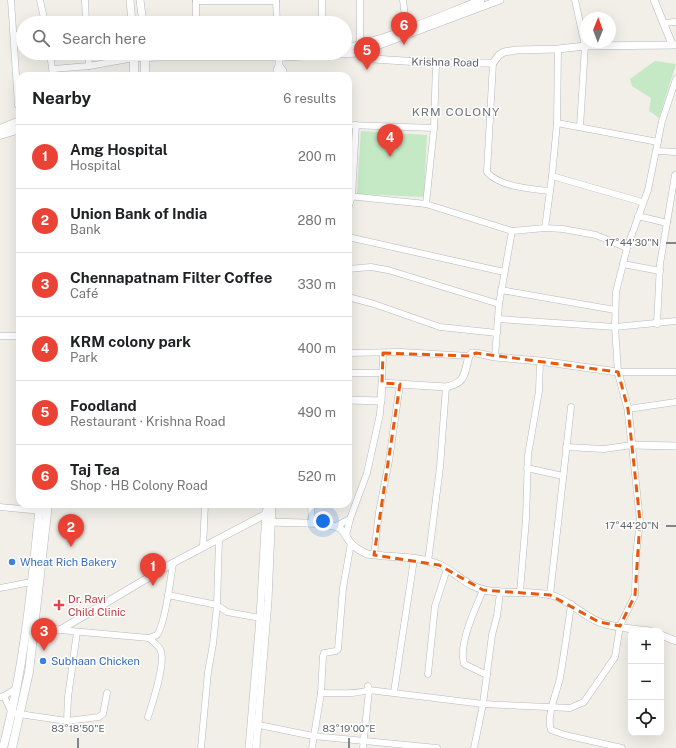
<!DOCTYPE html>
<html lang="en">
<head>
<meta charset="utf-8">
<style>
  body { margin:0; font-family:"Public Sans",sans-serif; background:#f6f6f6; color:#202124 }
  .controls { position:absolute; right:12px; bottom:12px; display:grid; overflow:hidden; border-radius:8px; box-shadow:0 4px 16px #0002 }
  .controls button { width:36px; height:36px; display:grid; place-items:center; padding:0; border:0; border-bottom:1px solid #e0e0e0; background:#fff; color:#202124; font:20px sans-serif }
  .compass { position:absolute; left:580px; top:12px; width:36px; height:36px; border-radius:50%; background:#fff; box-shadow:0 4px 16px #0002; rotate:1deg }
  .you { position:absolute; left:323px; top:521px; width:14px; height:14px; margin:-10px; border:3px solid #fff; border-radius:50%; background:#1a73e8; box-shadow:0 0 0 6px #1a73e833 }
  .badge { display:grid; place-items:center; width:26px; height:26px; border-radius:50%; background:#ea4335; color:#fff; font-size:13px; font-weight:700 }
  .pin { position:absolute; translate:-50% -33px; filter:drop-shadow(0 1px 2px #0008) }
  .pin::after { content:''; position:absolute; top:21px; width:14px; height:12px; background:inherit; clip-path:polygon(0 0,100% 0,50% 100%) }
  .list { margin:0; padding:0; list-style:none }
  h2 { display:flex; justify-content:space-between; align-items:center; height:52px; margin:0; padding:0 16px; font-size:17px }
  h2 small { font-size:13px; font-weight:400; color:#757577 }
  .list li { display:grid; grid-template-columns:26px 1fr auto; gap:12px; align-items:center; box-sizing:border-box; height:64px; padding:0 16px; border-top:1px solid #e0e0e0 }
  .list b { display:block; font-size:15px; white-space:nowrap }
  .list p { margin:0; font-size:13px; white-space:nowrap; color:#757577 }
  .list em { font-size:13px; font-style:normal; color:#757577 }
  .icon { flex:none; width:22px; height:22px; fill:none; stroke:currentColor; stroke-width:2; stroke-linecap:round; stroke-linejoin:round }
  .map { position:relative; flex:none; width:676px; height:748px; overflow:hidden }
  .search { position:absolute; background:#fff; box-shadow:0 4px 16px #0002; left:16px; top:16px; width:336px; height:44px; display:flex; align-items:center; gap:10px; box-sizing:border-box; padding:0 14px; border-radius:22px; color:#757577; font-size:15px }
  .panel { position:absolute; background:#fff; box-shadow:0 4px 16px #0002; left:16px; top:72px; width:336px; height:436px; border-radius:12px }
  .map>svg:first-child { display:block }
  .green { fill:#c5e8c5 }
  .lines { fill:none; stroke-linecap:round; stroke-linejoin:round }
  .minor-casing { stroke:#b5b8bc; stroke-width:7 }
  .tertiary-casing { stroke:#b5b8bc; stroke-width:8 }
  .secondary-casing { stroke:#b6babf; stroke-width:9 }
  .minor { stroke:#fff; stroke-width:6 }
  .tertiary { stroke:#fff; stroke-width:7 }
  .secondary { stroke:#fff; stroke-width:8 }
  .marked { fill:none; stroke:#e8590c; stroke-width:3; stroke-dasharray:8 5; stroke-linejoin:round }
  .ticks { fill:none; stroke:#5f6368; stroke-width:1.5 }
  .shop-dot { fill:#3f7fe0; stroke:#fff; stroke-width:1.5 }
  .health-dot { fill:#e0444e; stroke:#fff; stroke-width:1.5 }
  .labels { text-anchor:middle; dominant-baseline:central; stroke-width:3; stroke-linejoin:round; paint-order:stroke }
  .street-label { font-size:11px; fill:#5f6368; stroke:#fff }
  .shop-label { font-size:11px; fill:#366cbe; stroke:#fff; text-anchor:start }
  .health-label { font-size:11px; fill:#be3a42; stroke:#fff; text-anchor:start }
  .neighbourhood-label { font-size:12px; letter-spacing:1px; fill:#70757a; stroke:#fff }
  .ticks-label { font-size:10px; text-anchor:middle; fill:#5f6368; stroke:#fff; stroke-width:3; stroke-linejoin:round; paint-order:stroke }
</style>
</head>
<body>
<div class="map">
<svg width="676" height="748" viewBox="0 0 676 748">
  <rect width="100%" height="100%" fill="#f1efe8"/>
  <g class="green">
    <path d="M655,61l21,3 -17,54 -10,-7 2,-13 -19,-12 -2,-7z"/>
    <path d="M361,131l66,4 -3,62 -67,-3z"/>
  </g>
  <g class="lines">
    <defs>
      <g id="minor">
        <path d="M11,0l7,105h2"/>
        <path d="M40,0l5,23"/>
        <path d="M85,0l1,23"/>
        <path d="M276,0l1,23"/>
        <path d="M403,0l4,33"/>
        <path d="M575,0l10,46 -5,81"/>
        <path d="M196,1h80"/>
        <path d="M196,23v-23"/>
        <path d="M322,23v-23"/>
        <path d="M663,23l13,-1"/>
        <path d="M14,35h9"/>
        <path d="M359,45l1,-8v-37"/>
        <path d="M50,53l3,23"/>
        <path d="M88,53l1,13"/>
        <path d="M493,63l-6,109c12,15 45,17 63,19"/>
        <path d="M53,69l36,-3 45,-8"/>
        <path d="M557,123l101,19"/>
        <path d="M348,125l86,3 -8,76 -78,-8"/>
        <path d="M434,128l2,-65"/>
        <path d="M657,151l19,1"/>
        <path d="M552,176l90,26"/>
        <path d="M426,204l86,27 33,-3 18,1 33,6 31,13"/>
        <path d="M348,209l4,-13 4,-71"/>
        <path d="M638,216l29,7"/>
        <path d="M545,228l7,-52 5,-53 1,-74"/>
        <path d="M348,237l156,35"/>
        <path d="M623,264l37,7"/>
        <path d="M348,269l23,-2 17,3 111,34"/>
        <path d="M501,290l114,20"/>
        <path d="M348,297l26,7 66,23 57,6"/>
        <path d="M498,319l117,8 61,-6"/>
        <path d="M657,324l3,-60 15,-89"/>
        <path d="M0,336h20"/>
        <path d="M348,353l53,-1 68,4"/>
        <path d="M495,357l4,-53 13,-73"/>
        <path d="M676,372h-58l-3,-45 1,-35 11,-44 21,-58 14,-69 14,-42"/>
        <path d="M348,373h34"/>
        <path d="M382,383l1,-30"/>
        <path d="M628,409l48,-7"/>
        <path d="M527,468l36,8"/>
        <path d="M311,504l1,19"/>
        <path d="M0,507l42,4"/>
        <path d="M336,526l14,-7"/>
        <path d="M346,536l4,-17 17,-46 13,-59 1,-13"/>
        <path d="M203,547l2,-43"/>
        <path d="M374,555l5,-43 10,-51 11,-77"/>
        <path d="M428,562l12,-95 6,-80"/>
        <path d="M0,588l31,-6h5"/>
        <path d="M483,590c-8,20 -25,54 -19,74l23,11"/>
        <path d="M520,592l6,-73 2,-64 11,-64 1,-30"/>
        <path d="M168,595l49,10 10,7 33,6"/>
        <path d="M550,595l21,-188"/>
        <path d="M571,604c-3,25 -7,49 -11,74 -3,14 -14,38 -9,52l14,5 57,13"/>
        <path d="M60,630l89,8 8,-3c8,-10 14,-58 16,-72"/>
        <path d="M428,674l7,-68 12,-37"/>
        <path d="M394,692l20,-133"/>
        <path d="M321,693c16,0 32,2 48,-3l-1,-4"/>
        <path d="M4,696l8,17 55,8 32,-4 4,-3 4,-21"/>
        <path d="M0,697l4,-1 13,-8"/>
        <path d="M148,717c4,-13 19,-56 12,-68 -2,-4 -8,-8 -11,-11"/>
        <path d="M67,721l1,-24 9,-65"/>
        <path d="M254,724l59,12 124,12"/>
        <path d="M201,748l7,-76 5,-28 4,-39 2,-66"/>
        <path d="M312,748l9,-55 2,-37 1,-3 12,-2 2,-2 5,-61 8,-45"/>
        <path d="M363,748l6,-58 114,14 87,4 14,-6 31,-45 5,-31 15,-31 1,-40 4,-34 -8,-76 -28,4 -38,-2"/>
        <path d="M474,748l9,-44 9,-69 5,-19 3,-23"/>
      </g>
      <g id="tertiary">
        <path d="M130,0l2,23"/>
        <path d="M140,0l3,23"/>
        <path d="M654,0l18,44"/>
        <path d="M359,45l-1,8 8,5 7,1 63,4h57l6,-8 5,-3 13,-2 41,-1 27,-3 91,-1"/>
        <path d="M345,48c47,-10 92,-31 136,-48"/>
        <path d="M134,58l24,-1h126l74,-4 142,-53"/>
        <path d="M279,66l4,5v5"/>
        <path d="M277,76v-6l2,-4v-13"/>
        <path d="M348,400l33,1 1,-18 64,4c20,-4 18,-13 23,-31l3,-3h4l19,4 45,4 78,11 10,37 4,36 44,1"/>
        <path d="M271,522c14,1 61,-1 70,7 4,4 6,9 9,13 4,6 11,9 17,12 24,4 50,1 73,11 15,7 28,22 45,25 21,5 44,0 66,5 18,5 31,20 48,27 16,6 34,7 51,9"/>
        <path d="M34,627l26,3 113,-67 93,-49 5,-10"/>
        <path d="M661,635l15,6"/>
        <path d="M249,748l11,-130 6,-107"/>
        <path d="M256,748l12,-147 4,-97"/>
      </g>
      <g id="secondary">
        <path d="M134,53v23"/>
        <path d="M145,53v23"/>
        <path d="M0,129l20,-8"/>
        <path d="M0,135l20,-6"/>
        <path d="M3,748c21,-80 29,-162 37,-244"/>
        <path d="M12,748l17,-76 19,-168"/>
      </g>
    </defs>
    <use href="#minor" class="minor-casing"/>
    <use href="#tertiary" class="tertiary-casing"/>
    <use href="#secondary" class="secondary-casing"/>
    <use href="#minor" class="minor"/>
    <use href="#tertiary" class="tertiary"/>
    <use href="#secondary" class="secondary"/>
  </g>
  <path class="marked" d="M383,353l86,3 7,-3 142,19 10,37 12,112 -5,74 -15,31 -21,-4 -49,-27 -67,-5 -44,-25 -65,-10 26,-171 -18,-1z"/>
  <path class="ticks" d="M666,243h10M666,526h10M78,748v-10M349,748v-10"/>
  <g class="shop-dot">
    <circle cx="12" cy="562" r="4"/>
    <circle cx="43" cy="661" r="4"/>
  </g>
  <path class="health-dot" d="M57 599h4v4h4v4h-4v4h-4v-4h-4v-4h4z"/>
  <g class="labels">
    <g class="street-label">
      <text transform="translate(445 62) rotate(1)">Krishna Road</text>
    </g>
    <g class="shop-label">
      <text x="20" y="562">Wheat Rich Bakery</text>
      <text x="51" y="661">Subhaan Chicken</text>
    </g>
    <g class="health-label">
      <text x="68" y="599">Dr. Ravi<tspan x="68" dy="13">Child Clinic</tspan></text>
    </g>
    <g class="neighbourhood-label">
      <text x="456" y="112">KRM COLONY</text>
    </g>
  </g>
  <g class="ticks-label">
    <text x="632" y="246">17°44'30"N</text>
    <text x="632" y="529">17°44'20"N</text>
    <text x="78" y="732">83°18'50"E</text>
    <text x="349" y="732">83°19'00"E</text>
  </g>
</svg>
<div class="controls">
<button>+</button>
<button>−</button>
<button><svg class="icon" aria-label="locate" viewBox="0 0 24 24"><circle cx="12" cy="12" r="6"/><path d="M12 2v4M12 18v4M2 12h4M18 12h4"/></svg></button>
</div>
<svg class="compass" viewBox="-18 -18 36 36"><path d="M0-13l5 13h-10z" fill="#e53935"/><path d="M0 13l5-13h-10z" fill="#757577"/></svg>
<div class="you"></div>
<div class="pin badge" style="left:153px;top:586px">1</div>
<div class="pin badge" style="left:71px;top:547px">2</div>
<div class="pin badge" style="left:44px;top:651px">3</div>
<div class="pin badge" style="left:390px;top:157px">4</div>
<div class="pin badge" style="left:367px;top:70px">5</div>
<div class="pin badge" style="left:404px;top:45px">6</div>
<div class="search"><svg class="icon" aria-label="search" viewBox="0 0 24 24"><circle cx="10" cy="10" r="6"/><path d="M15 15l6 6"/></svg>Search here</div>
<section class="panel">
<h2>Nearby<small>6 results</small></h2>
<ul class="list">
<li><span class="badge">1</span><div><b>Amg Hospital</b><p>Hospital</p></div><em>200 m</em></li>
<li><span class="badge">2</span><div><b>Union Bank of India</b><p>Bank</p></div><em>280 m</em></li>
<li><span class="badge">3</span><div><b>Chennapatnam Filter Coffee</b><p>Café</p></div><em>330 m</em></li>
<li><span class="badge">4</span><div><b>KRM colony park</b><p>Park</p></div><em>400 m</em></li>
<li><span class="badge">5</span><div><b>Foodland</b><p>Restaurant · Krishna Road</p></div><em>490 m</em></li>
<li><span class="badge">6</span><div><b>Taj Tea</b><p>Shop · HB Colony Road</p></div><em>520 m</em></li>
</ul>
</section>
</div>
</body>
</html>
